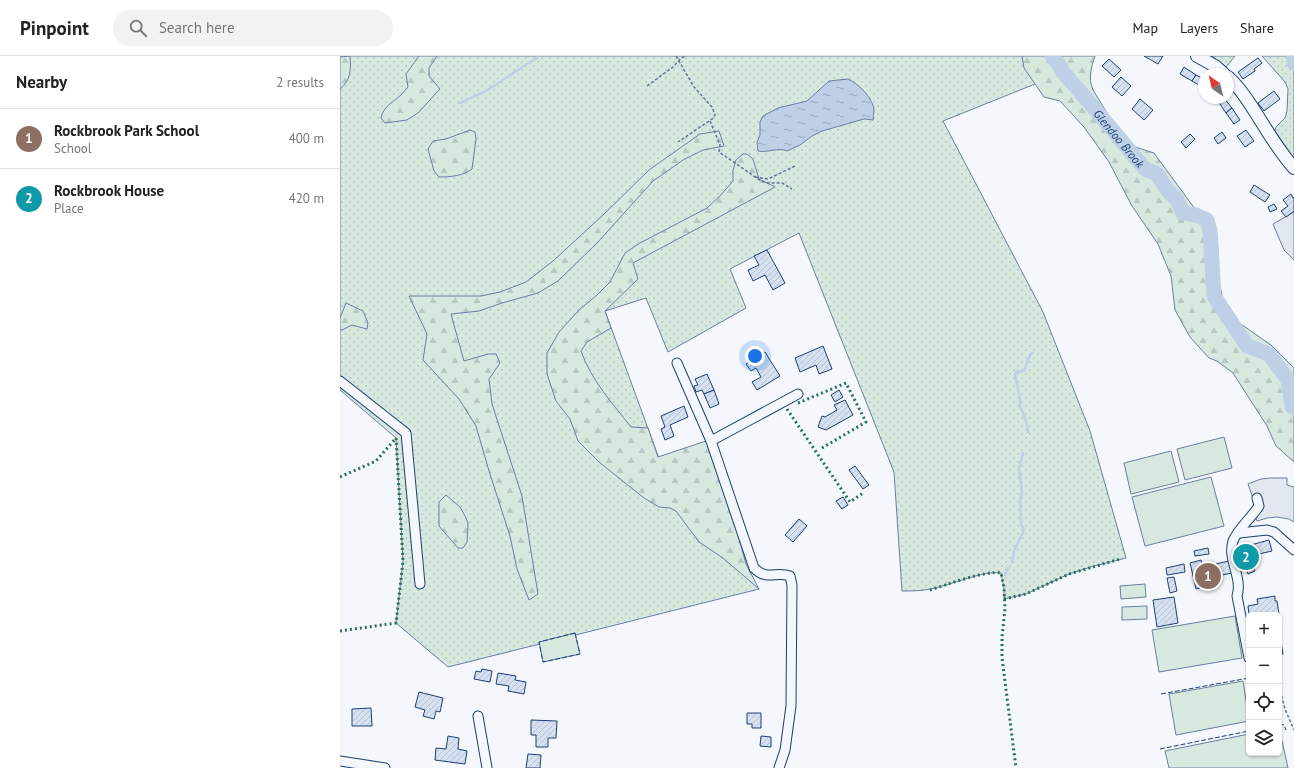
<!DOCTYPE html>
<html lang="en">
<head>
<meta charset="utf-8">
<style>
  body { margin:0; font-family:"PT Sans",sans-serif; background:#f2f2f2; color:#222 }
  .controls { position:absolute; right:12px; bottom:12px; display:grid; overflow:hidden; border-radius:6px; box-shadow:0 1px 3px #0004 }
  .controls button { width:36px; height:36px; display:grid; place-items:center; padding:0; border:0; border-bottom:1px solid #e0e0e0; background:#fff; color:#222; font:20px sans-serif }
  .compass { position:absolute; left:858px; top:12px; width:36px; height:36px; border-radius:50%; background:#fff; box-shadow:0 1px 3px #0004; rotate:325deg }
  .you { position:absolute; left:415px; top:300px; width:14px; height:14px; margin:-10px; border:3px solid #fff; border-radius:50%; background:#1a73e8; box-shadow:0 0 0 6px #1a73e833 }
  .badge { display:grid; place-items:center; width:26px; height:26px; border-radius:50%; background:#d93025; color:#fff; font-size:13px; font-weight:700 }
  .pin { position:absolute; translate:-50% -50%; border:2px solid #fff; box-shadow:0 1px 4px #0006 }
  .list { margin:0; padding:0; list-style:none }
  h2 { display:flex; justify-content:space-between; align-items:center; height:52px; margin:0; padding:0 16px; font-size:17px }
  h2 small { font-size:13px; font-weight:400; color:#767676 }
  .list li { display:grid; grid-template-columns:26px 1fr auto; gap:12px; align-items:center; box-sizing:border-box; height:60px; padding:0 16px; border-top:1px solid #e0e0e0 }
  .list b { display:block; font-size:15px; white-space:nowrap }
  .list p { margin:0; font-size:13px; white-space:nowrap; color:#767676 }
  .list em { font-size:13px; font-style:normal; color:#767676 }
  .icon { flex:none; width:22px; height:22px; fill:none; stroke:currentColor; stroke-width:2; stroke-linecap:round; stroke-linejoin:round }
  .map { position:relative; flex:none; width:954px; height:712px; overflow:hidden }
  header { display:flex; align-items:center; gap:24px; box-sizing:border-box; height:56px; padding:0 20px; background:#fff; border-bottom:1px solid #e0e0e0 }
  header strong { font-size:19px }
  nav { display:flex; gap:22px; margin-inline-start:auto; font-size:14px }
  .search { width:280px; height:36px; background:#f2f2f2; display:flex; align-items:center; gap:10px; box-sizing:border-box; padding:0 14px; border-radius:22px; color:#767676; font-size:15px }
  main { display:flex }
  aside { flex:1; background:#fff }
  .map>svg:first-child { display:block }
  .grass { fill:url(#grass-dots); stroke:#687fa3 }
  .forest { fill:url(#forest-firs); stroke:#687fa3 }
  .park { fill:#d7e8df; stroke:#687fa3 }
  .parking { fill:#e3e8f0; stroke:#687fa3 }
  .water { fill:url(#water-ripples); stroke:#687fa3 }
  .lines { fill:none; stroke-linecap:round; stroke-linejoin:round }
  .stream { stroke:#bed0e5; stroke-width:2.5 }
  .river { stroke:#bed0e5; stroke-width:15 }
  .building { fill:url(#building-hatch); stroke:#1d3f73 }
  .minor-casing { stroke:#1d3f73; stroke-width:11 }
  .major-casing { stroke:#1d3f73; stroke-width:14 }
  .path { stroke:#5e769c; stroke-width:1.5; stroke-dasharray:3 2; stroke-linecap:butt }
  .minor { stroke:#f4f7fb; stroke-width:9 }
  .major { stroke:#f4f7fb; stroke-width:12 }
  .hedge { stroke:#2c6c60; stroke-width:3; stroke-dasharray:2 3; stroke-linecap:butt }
  .fence { stroke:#1d3f73; stroke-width:1; stroke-dasharray:5 2; stroke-linecap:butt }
  .labels { text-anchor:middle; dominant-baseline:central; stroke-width:3; stroke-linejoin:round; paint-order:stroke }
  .water-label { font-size:12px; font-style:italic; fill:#1d3f73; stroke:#f4f7fb }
</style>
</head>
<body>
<header>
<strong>Pinpoint</strong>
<div class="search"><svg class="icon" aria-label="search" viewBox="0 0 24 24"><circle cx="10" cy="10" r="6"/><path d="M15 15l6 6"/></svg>Search here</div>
<nav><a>Map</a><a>Layers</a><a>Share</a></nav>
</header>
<main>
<aside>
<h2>Nearby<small>2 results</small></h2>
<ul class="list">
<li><span class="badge" style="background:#8d6e63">1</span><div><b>Rockbrook Park School</b><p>School</p></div><em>400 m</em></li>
<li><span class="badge" style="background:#0f9aa8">2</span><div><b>Rockbrook House</b><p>Place</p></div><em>420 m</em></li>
</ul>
</aside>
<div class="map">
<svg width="954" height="712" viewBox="0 0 954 712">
  <defs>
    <pattern id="grass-dots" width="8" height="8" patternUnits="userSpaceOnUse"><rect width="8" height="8" fill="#d7e8df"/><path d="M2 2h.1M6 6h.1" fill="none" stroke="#b8c8c3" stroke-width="1.8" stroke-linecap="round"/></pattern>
    <pattern id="forest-firs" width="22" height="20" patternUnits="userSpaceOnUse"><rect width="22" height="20" fill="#d7e8df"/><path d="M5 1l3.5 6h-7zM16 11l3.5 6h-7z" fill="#b8c8c3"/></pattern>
    <pattern id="water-ripples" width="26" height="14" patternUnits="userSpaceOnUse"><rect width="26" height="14" fill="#bed0e5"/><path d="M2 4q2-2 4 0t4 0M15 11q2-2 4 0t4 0" fill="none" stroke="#9aaabe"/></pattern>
    <pattern id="building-hatch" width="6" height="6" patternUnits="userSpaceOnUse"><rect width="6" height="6" fill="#d5e0f0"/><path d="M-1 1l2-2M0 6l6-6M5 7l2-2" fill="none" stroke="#b6c1d1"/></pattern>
  </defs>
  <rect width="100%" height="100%" fill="#f4f7fb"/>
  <g class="grass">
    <path d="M0,0h731l-36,28 -92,37 100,191 47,119 36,127 -32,8 -25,8 -43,20 -22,5v-11l-3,-15c-17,-3 -53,13 -71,16 -9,2 -19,2 -28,2l-8,-119 -95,-239 -69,36 16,39 -78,44 -22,-54 -41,13 71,194 83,84 -311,78 -52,-44 7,-62 -7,-123 -56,-48z"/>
    <path d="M872,0h23l-9,11z"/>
    <path d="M922,0h32v104l-19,-29 1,-4 9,-9 2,-7 1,-22 -3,-7z"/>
  </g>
  <g class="forest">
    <path d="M10,0c1,14 1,24 -10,33v-32z"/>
    <path d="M79,0h18l-8,12v8l11,13 -22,24 -11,7 -22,3 -4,-5c2,-12 13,-16 21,-24 2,-2 4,-5 6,-7l-2,-13z"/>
    <path d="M682,0h73c-4,12 -7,22 -2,34l33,54 28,9 41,56 12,8 8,9 3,24 1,31 5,24 11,15 36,25 23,23v94l-18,-16 -9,-20 -34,-53 -16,-12 -8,-3 -19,-21 -15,-27 -4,-34 -13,-32 -26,-38 -23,-44 -25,-35 -24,-26 -16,-4 -20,-29z"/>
    <path d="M130,74l5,2 1,7 -4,30c-8,7 -23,8 -33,8l-5,-6 -6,-22 5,-8 13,-2z"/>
    <path d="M379,75l5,15 -21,4 -20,10 -30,21 -56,62 -39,38 -20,12 -36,10 -23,8 -28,3 13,47 24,-7h8l4,9 -11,16 3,25 30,92 16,98 -9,6 -12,-31 -7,-33 -21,-65 -13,-45 -17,-27 -36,-39 4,-26 -18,-38h72l19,-4 26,-10 27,-21 49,-45 47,-46 51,-36z"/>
    <path d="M403,98h4l6,5 6,20 16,8 -142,76 5,16 -33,32 6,17 -24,14 -6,9c10,29 32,53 50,76l17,1 10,29 48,-16 29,83 11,40 13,25 -36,-31 -24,-16 -23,-31 -6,-3 -11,-1 -15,-9 -45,-36 -21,-21 -8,-22 -14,-18 -9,-27v-21l12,-21 20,-22 18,-15 13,-13 15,-29 15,-10 67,-35 13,-12 13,-15v-11l3,-10z"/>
    <path d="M6,247l17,8 5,12 -1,6 -15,-4 -10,5 -2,-1v-11z"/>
    <path d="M106,439l14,12 5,9 3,7 -1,19 -4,6h-5l-19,-22v-24z"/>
  </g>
  <g class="park">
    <path d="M884,381l8,31 -47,12 -8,-31z"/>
    <path d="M831,395l8,31 -48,12 -7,-31z"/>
    <path d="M871,421l13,49 -79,20 -13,-49z"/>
    <path d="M805,528l1,13 -25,2 -1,-13z"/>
    <path d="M807,550v13l-25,1v-13z"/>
    <path d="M895,560l7,42 -83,14 -7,-42z"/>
    <path d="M235,577l5,21 -37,8 -4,-20z"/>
    <path d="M903,625l6,40 -73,14 -7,-41z"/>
    <path d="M939,671l9,41h-119l-4,-17 84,-17v19h30z"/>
  </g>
  <g class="parking">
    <path d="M954,156v48l-10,-10 -11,-26z"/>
    <path d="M931,422h16v7l7,2v35l-5,-3 -12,-2 -10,1 -10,3 -2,-5 -1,-15 -6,-17 13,-5z"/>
  </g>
  <path class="water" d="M508,23c10,4 26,20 26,32 0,3 -1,6 -1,9l-9,-1 -42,12 -10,5 -12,9 -13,6c-9,-4 -19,2 -29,0l-1,-9 3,-7v-13l3,-6 15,-8 29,-7 22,-20z"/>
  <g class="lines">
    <g class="stream">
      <path d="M120,47l26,-12 52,-34"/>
      <path d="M688,376l-2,-11 -6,-15v-7l-5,-24 1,-3 8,-1c3,-6 3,-13 8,-18"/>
      <path d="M672,506l2,-11 10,-21 -3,-6 -1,-25 2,-6 -3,-25 4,-15"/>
      <path d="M665,519l3,-7"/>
    </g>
    <g class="river">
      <path id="s1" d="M712,0l9,11v3l29,33 55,66 12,5 11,17 9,9 6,13 13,2 11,5 3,11 4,65 33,50 22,8 19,26 4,26 2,2"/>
      <path d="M954,0v7"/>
    </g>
  </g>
  <g class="building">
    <path d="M804,0h19l-5,8z"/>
    <path d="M918,2l4,5 -8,6 1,2 -12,8 -5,-7z"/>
    <path d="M769,3l12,11 -7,7 -12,-11z"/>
    <path d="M844,11l12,8 -4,6 -12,-7z"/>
    <path d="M856,19l8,4v9l-12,-7z"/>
    <path d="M781,21l10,9 -9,10 -10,-9z"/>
    <path d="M934,35l6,8 -16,12 -6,-8z"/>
    <path d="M883,42h1l8,10 -6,5 -8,-12z"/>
    <path d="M800,43l13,11 -9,10 -12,-11z"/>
    <path d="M892,52l8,12 -6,4 -8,-11z"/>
    <path d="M906,74l8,11 -9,6 -8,-11z"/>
    <path d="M882,76l4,6 -8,6 -4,-6z"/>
    <path d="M850,78l5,5 -9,9 -5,-6z"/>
    <path d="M914,129l16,10 -5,7 -15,-10z"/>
    <path d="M951,138l2,4 1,-1v14l-8,6 -5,-6 7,-5 -5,-6z"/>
    <path d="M934,148l3,5 -7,3 -2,-5z"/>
    <path d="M427,194l18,33 -12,7 -8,-15 -12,6 -5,-11 11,-5 -5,-9z"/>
    <path d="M483,290l9,23 -13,5 -3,-9 -16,7 -5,-14z"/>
    <path d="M425,296l15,24 -23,14 -5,-8 9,-5 -5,-9 -5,3 -5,-7z"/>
    <path d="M367,318l7,16 -10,4 -2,-4 -6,2 -2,-6 4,-1 -3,-6z"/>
    <path d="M374,334l5,14 -9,4 -6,-14z"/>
    <path d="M499,334l4,7 -8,5 -4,-7z"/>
    <path d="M505,344l8,15 -27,15 -8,-3 4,-11 3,1 12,-7 -3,-5z"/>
    <path d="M344,350l4,11 -18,8 4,11 -9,4 -4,-11 4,-2 -4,-11z"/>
    <path d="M515,410l14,19 -6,4 -14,-19z"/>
    <path d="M503,441l5,8 -6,4 -6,-8z"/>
    <path d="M459,463l8,7 -14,16 -8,-7z"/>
    <path d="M929,484l3,11 -22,5 5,15 -7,3 -8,-26z"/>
    <path d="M868,492l1,6 -14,2 -1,-5z"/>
    <path d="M861,504l1,7 27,-6 3,12 -29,6 2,8 -9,2 -6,-26z"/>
    <path d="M844,508l1,8 -18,3 -1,-7z"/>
    <path d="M834,521l3,14 -7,2 -3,-15z"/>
    <path d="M935,540v5h2l4,26 -2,1v-13h-30l-1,-9 10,-2 -1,-5z"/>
    <path d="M834,541l4,26 -21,4 -4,-27z"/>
    <path d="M939,574l4,24 -4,1z"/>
    <path d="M142,613l10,2 -2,11 -16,-3 2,-8 5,1z"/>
    <path d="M158,617l18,3 -1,4 11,2 -2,12 -16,-3 1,-5 -13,-2z"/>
    <path d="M79,636l24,6 -3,14 -4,-1 -2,8 -11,-3 2,-6 -10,-3z"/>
    <path d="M31,652l1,18h-20v-17z"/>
    <path d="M407,657h14v15h-9v-4h-5z"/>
    <path d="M191,664l26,1 -1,17h-8v9h-12v-12h-5z"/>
    <path d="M108,680l11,2 -1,11 9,2 -2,13 -30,-4 1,-12 10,1z"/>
    <path d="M421,680l10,1v10l-11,-1z"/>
    <path d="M188,698l13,1 -1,13h-14z"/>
  </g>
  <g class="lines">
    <defs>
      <g id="minor">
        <path d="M337,307l34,78 43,127c13,13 22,3 36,8l2,9 -1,121 -6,44 -6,18"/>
        <path d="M0,325l66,52 14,151"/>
        <path d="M371,385l87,-47"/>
        <path d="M899,477l28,-3 7,2 20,18"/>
        <path d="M909,602l-12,-62c6,-18 -10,-37 -4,-55 4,-11 19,-24 26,-35l-2,-8"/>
        <path d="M138,660l9,52"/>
        <path d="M0,705l45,7"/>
      </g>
      <g id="major">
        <path d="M857,0l18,10 9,8"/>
        <path d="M888,21c7,6 13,14 18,21 16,23 29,49 48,70"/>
      </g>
    </defs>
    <use href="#minor" class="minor-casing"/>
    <use href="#major" class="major-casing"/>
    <g class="path">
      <path d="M336,0l18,31 18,20 3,8 -3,4 -34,23"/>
      <path d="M307,30l26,-19 8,-9 5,-2"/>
      <path d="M370,65l10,24 -1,7 42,29 8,2h13l10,6"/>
      <path d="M415,121l13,2 27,-13"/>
      <path d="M939,630l6,23 9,21"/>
    </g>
    <use href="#minor" class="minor"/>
    <use href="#major" class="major"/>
    <g class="hedge">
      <path d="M458,347l48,-20 20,39 -44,26"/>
      <path d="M447,353l63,93 13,-9"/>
      <path d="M0,421l36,-16 20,-23 7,123 -7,62 -56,8"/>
      <path d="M590,534c16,-5 56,-20 71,-17l3,15 1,21 -3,28v21l14,110"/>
      <path d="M664,543l22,-5 43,-20 51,-15"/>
    </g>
    <g class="fence">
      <path d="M235,577l5,21 -37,8 -4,-20z"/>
      <path d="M821,638l88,-16"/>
      <path d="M939,668l5,1 2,5"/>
      <path d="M820,693l89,-18"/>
    </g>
  </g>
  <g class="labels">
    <g class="water-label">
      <text stroke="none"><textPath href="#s1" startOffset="107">Glendoo Brook</textPath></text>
    </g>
  </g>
</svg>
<div class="controls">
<button>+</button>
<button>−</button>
<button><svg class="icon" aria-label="locate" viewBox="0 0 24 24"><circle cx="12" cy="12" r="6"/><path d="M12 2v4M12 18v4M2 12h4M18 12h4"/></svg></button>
<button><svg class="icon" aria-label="layers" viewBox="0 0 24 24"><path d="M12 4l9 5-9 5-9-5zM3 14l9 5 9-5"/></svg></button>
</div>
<svg class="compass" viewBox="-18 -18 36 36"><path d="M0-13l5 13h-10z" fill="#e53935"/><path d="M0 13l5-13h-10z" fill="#767676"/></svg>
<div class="you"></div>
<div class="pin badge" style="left:868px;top:520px;background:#8d6e63">1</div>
<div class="pin badge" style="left:906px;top:501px;background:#0f9aa8">2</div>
</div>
</main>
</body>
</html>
